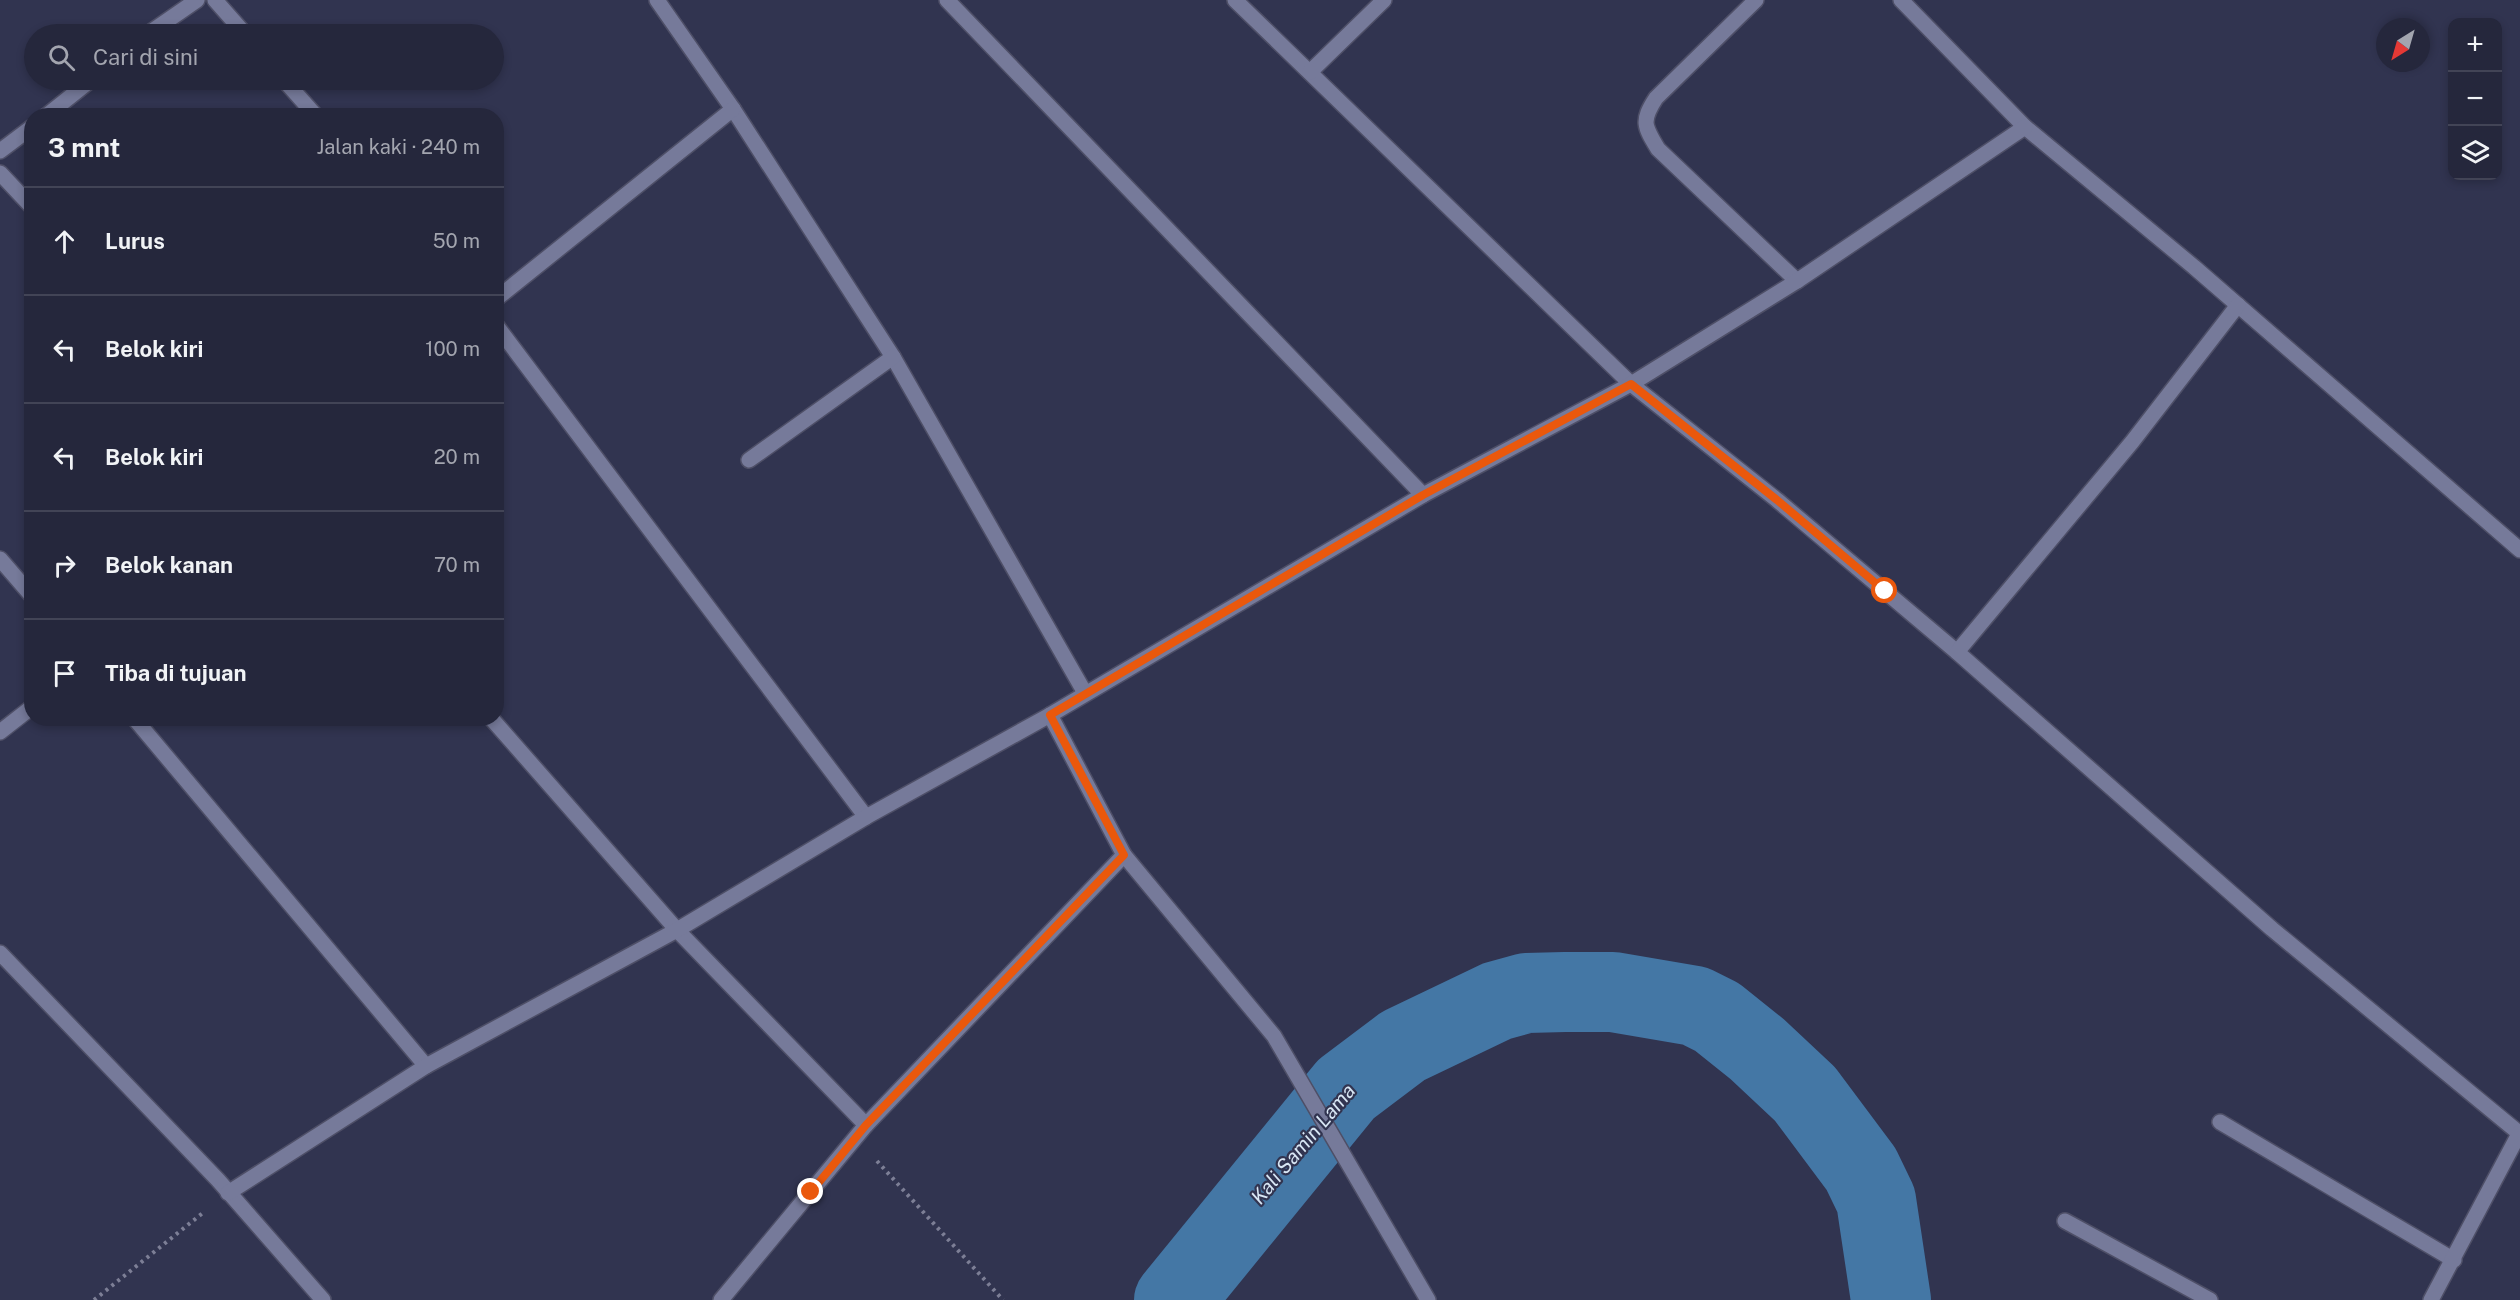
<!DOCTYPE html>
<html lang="id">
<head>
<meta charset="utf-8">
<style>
  body { margin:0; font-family:"Public Sans",sans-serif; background:#313347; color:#f1f3f6 }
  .controls { position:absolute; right:18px; top:18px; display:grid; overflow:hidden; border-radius:12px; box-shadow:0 3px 9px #0003 }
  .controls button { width:54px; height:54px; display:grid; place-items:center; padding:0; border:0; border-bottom:2px solid #424456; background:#25273c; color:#f1f3f6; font:30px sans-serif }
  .compass { position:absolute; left:2376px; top:18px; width:54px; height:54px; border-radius:50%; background:#25273c; box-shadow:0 3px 9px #0003; rotate:217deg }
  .stop { position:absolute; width:18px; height:18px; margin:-14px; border:4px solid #ea580c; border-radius:50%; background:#fff }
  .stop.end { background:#ea580c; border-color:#fff; box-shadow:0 2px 6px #0008 }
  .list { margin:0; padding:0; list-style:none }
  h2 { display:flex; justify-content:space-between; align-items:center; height:78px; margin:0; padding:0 24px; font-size:26px }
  h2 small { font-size:20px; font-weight:400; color:#a3a5af }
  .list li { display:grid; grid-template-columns:39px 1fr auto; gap:18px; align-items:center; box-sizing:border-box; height:108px; padding:0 24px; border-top:2px solid #424456 }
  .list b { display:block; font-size:22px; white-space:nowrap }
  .list em { font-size:20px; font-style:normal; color:#a3a5af }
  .icon { flex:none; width:33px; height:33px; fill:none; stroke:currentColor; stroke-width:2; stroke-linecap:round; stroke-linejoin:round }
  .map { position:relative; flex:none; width:2520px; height:1300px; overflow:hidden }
  .search { position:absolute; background:#25273c; box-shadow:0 3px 9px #0003; left:24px; top:24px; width:480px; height:66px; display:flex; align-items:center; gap:15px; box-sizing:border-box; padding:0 21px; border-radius:33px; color:#a3a5af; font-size:22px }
  .panel { position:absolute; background:#25273c; box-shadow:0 3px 9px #0003; left:24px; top:108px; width:480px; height:618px; border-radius:24px }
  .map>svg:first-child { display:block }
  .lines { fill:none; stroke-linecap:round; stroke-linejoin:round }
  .river { stroke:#4477a5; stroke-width:80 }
  .minor-casing { stroke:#4e4f67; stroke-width:18 }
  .path { stroke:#7d7f96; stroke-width:4; stroke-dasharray:3 4.5; stroke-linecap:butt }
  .minor { stroke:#767a9a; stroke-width:15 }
  .route { stroke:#ea580c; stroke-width:8 }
  .labels { text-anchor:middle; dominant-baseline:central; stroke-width:4.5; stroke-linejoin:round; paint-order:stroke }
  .water-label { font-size:20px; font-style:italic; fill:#d8e6f4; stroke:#313450 }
</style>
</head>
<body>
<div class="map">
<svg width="2520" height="1300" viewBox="0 0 2520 1300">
  <rect width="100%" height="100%" fill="#313450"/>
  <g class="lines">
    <path class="river" d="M1174,1300l172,-211 57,-43 94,-45 29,-8 39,-1h48l82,14 22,11 40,32 48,45 56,75 15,31 15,100"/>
    <defs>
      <g id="minor">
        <path d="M215,0l30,34"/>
        <path d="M657,0l76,109 160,248 192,336"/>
        <path d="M947,0l476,495"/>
        <path d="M1235,0l396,384 146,116 180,152"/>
        <path d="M1756,0l-100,98c-15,23 -12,28 2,51l139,132"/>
        <path d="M1901,0l124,127 169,140 326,283"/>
        <path d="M148,34l49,-34"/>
        <path d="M1310,72l74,-72"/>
        <path d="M284,80l32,36"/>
        <path d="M46,116l45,-36"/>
        <path d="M0,151l32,-24"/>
        <path d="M0,173l32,34"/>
        <path d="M496,299l237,-190"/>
        <path d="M2238,305l-106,137 -175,210 315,277 247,204"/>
        <path d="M496,325l370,492"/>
        <path d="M749,460l144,-103"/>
        <path d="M0,559l32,37"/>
        <path d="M134,718l292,348"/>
        <path d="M491,718l186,212 189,195"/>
        <path d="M0,732l32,-25"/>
        <path d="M1124,855l150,181 154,264"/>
        <path d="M0,953l218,227 105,120"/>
        <path d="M2220,1122l234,138"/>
        <path d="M228,1193l198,-127 251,-136 189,-113 184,-102 373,-220 208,-111 166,-103 228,-154"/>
        <path d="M2065,1221l145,79"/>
        <path d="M721,1300l145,-175 258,-270 -74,-140"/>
        <path d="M2431,1300l89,-168"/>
      </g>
    </defs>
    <use href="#minor" class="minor-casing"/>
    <g class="path">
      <path d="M877,1161l126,139"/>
      <path d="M94,1300l110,-88"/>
    </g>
    <use href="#minor" class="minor"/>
  </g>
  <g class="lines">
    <path class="route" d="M811,1192l55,-67 258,-270 -74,-140 373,-220 208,-111 146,116 108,91"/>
  </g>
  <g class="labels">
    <g class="water-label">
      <text transform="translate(1303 1144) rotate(-50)">Kali Samin Lama</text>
    </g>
  </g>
</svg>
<div class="controls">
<button>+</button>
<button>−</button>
<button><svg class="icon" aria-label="layers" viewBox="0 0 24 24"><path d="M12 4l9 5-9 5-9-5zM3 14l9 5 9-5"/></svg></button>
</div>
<svg class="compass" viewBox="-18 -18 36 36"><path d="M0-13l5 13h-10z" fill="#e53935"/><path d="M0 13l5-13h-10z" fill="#a3a5af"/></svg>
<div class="stop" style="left:1885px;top:591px"></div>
<div class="stop end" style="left:811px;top:1192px"></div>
<div class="search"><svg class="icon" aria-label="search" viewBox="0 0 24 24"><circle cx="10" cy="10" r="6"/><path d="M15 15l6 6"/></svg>Cari di sini</div>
<section class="panel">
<h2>3 mnt<small>Jalan kaki · 240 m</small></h2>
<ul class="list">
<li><svg class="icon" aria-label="ahead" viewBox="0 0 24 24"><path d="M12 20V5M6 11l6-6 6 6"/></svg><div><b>Lurus</b></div><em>50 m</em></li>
<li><svg class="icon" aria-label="left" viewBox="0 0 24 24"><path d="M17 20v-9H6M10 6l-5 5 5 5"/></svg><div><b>Belok kiri</b></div><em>100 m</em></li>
<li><svg class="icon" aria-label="left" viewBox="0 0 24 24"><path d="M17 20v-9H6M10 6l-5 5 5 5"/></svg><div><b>Belok kiri</b></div><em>20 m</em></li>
<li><svg class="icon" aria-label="right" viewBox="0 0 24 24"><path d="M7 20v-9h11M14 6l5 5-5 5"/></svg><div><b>Belok kanan</b></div><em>70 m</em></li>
<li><svg class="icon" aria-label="arrive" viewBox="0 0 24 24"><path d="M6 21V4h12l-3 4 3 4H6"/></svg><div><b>Tiba di tujuan</b></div></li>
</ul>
</section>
</div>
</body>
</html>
